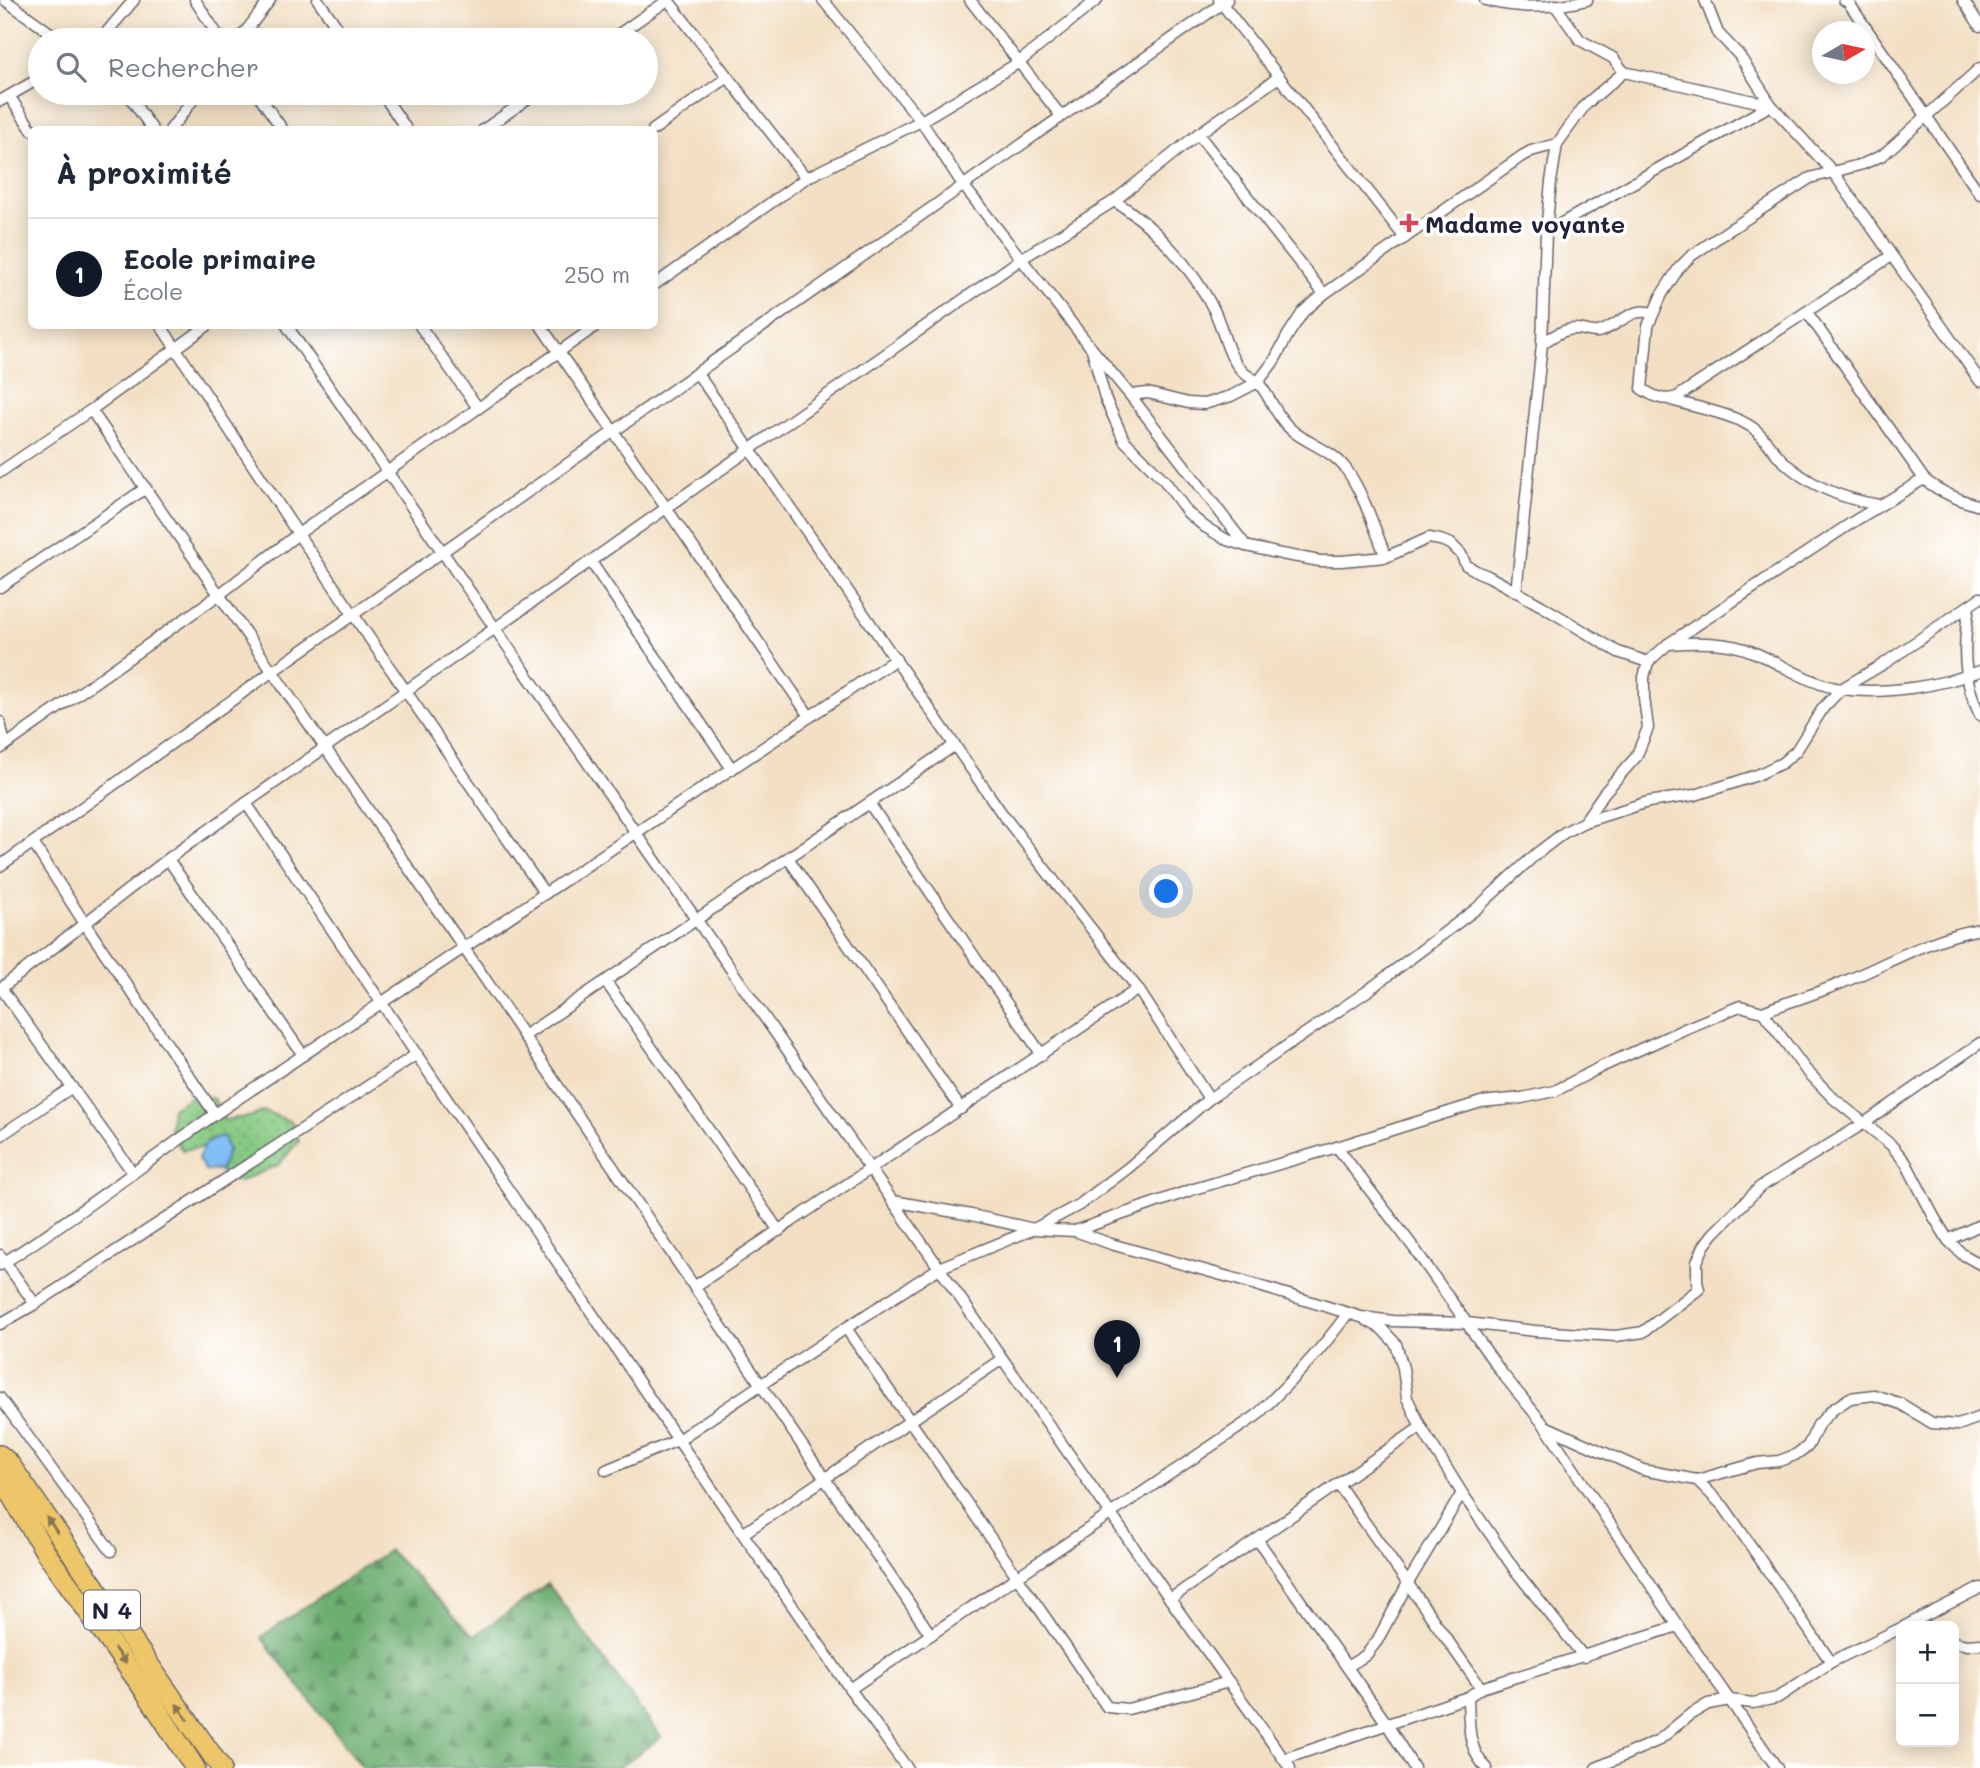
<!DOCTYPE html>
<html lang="fr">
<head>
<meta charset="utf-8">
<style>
  body { margin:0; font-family:Mali,sans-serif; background:#f6f6f7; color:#1f2937 }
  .controls { position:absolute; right:21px; bottom:21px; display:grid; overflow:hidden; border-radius:10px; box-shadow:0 4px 18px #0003 }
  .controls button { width:63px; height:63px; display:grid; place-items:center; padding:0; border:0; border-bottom:2px solid #e0e1e3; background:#fff; color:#1f2937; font:35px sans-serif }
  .compass { position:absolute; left:1812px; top:21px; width:63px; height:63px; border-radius:50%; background:#fff; box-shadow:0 4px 18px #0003; rotate:81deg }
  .you { position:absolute; left:1167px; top:892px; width:24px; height:24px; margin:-18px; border:5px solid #fff; border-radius:50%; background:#1a73e8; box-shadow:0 0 0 10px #1a73e833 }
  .badge { display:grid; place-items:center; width:46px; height:46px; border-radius:50%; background:#111827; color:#fff; font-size:23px; font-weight:700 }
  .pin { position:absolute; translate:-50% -58px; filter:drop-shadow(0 2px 4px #0008) }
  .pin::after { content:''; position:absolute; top:37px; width:24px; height:21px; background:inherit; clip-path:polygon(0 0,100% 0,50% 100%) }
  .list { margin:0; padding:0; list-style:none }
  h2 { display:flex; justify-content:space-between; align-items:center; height:91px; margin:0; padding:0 28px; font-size:30px }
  h2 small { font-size:23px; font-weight:400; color:#747a83 }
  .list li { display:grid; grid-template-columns:46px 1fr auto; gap:21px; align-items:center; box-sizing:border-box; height:112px; padding:0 28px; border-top:2px solid #e0e1e3 }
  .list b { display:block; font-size:26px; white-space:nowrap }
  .list p { margin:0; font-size:23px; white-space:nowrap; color:#747a83 }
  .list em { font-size:23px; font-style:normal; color:#747a83 }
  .icon { flex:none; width:38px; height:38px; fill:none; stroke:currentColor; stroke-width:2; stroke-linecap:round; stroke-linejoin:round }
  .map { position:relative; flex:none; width:1980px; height:1768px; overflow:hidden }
  .search { position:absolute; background:#fff; box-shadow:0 4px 18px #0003; left:28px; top:28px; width:630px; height:77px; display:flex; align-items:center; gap:18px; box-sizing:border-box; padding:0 24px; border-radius:38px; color:#747a83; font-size:26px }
  .panel { position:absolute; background:#fff; box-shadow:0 4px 18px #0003; left:28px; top:126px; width:630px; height:203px; border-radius:10px }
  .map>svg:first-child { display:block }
  .grass { fill:url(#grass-dots); stroke:#54765f; stroke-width:2 }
  .forest { fill:url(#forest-firs); stroke:#486856; stroke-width:2 }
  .water { fill:#80bef4; stroke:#517098; stroke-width:2 }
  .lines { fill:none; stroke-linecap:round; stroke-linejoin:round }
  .street-casing { stroke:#6b646b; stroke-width:13 }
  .highway-casing { stroke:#6b646b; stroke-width:22 }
  .street { stroke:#fff; stroke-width:10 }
  .highway { stroke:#ecc669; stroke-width:19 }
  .oneway { fill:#877452 }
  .poi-dot { fill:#d1495b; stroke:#fff; stroke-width:2.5 }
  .labels { text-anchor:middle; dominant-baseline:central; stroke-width:7; stroke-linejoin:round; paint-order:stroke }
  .shield { fill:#fff; stroke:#646476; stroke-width:2 }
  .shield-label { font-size:23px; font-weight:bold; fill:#22223b }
  .poi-label { font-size:24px; font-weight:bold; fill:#22223b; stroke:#fff; text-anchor:start }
</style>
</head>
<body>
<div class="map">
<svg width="1980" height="1768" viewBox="0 0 1980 1768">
  <defs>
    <pattern id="grass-dots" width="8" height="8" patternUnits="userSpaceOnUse" patternTransform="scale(1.75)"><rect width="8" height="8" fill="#87ca83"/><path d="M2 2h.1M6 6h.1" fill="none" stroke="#74ad72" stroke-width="1.8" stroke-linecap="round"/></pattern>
    <pattern id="forest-firs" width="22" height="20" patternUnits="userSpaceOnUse" patternTransform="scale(1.75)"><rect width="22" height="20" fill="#6dae71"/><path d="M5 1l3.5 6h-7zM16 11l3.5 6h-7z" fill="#598d5e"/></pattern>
  </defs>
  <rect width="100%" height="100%" fill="#fff"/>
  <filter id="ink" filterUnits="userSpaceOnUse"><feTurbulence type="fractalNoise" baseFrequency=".0143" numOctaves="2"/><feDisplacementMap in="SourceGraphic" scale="14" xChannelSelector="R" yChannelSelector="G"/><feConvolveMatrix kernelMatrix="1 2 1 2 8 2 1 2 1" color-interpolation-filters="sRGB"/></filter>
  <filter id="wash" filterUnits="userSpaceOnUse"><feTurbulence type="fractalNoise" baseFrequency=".00686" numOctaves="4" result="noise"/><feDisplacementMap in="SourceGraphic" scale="28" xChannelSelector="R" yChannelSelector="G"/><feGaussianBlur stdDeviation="1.57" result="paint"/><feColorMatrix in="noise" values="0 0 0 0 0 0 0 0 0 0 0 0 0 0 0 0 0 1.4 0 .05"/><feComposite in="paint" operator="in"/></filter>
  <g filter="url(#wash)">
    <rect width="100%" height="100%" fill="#f3e0c4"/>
    <path class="grass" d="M190,1097l24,1 10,22 29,-4 11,-5 28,11 7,19 -21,24 -39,17 -19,-11 8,-20 -5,-15 -14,4 -6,7 -21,3 -12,-19 2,-23z"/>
    <path class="forest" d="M389,1550l85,86 74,-52 113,153 -43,31h-255l-102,-131z"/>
    <path class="water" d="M223,1136l5,15 -8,20 -15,-1 -7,-11c6,-16 9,-19 25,-23z"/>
  </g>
  <g filter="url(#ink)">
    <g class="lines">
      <defs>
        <g id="street">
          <path d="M5,0l55,40"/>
          <path d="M195,0l26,40"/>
          <path d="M318,0l28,40"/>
          <path d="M823,0l98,121 42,64 129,164 38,46 116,151"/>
          <path d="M970,0l91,116"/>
          <path d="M1219,0l186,238"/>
          <path d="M1485,0c33,9 69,8 102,0"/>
          <path d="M1705,0l13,33 21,22 32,50 62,67 147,209"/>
          <path d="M1844,0l4,2c44,63 87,128 132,192"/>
          <path d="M1963,0l17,26"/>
          <path d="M100,40l34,-40"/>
          <path d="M239,40l31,-40"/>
          <path d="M610,40l58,-40 138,178"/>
          <path d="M1624,72l147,33"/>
          <path d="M127,93l26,37"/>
          <path d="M257,93l26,37"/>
          <path d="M382,93l25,37"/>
          <path d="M9,96l23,34"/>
          <path d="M0,101l40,-23"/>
          <path d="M170,130l28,-37"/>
          <path d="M483,130l53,-37"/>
          <path d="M653,130l75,-53"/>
          <path d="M1198,134l126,160"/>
          <path d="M1114,201c39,22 79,68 100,109 10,20 12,45 29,62 5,5 13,7 17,13 12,15 18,35 34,47 17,13 39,19 52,37 17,23 29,61 40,88"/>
          <path d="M1546,232l225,-127"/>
          <path d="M1891,256l-214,141c-13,5 -24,-1 -35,-8l6,-63 14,-32 17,-26 12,-12 35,-24 84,-54 53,-14 20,-9 97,-87"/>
          <path d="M654,285l152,-107 115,-57 97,-58 79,-63"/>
          <path d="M1807,312l117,167c17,14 35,21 56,27"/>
          <path d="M161,326l137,208 247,360"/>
          <path d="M287,326l349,507 534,766 120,169"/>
          <path d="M420,326l58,82"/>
          <path d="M541,326l269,391"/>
          <path d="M1542,344c9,-7 23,-16 35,-15 7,0 13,4 21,3 19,-4 35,-28 55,-18"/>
          <path d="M1092,349l13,49 19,42 40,40 24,33 17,14 22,13 19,6 35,8 39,7h21l45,-4 43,-19 11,2 11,4 10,10 5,11 12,7 10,4 54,30 76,46 30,10"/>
          <path d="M697,373l306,442 135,174 71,110"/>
          <path d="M1130,395l18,-2 40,10 16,1 27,-8 27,-14 16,-21 14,-26 15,-23 21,-18 198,-138 9,-5 26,-7"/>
          <path d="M1671,400c23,7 63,14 82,28 11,8 19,22 29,32 27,26 61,39 97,45"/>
          <path d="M91,410l373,538 467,687"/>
          <path d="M0,472l91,-62 116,-84"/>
          <path d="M591,562l141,207"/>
          <path d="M0,587l146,-99"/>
          <path d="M1516,592l26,-248 4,-112 5,-50 6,-38 28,-39 39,-33 -11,-14 -33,-18 -25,-35"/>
          <path d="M1969,606c-6,39 -7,74 11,109"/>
          <path d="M1668,644c29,-2 59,-3 85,8 29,12 58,33 89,37 43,6 98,-3 138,-18"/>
          <path d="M0,722l5,23"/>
          <path d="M0,749l220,-155 78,-60 298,-208"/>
          <path d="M246,803l432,637 172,249 57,79"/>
          <path d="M869,803l173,252"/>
          <path d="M1584,822l20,-29 32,-36 12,-29 -4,-30v-21l4,-15 20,-18 188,-124 68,-41"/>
          <path d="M33,843l52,81 130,190"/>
          <path d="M788,858l173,251"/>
          <path d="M168,859l135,196"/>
          <path d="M0,866l273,-195 954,-671"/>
          <path d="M606,982l173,249"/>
          <path d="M1,988l132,185"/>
          <path d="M0,989l168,-130 78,-56 775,-544 93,-58 84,-67 81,-57"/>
          <path d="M1763,1012c23,-10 47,-16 71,-26 51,-20 91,-47 146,-57"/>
          <path d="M524,1036l431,-291"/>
          <path d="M0,1136l72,-49"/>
          <path d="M1337,1147l144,-45 41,-4 33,-7 46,-24 86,-39 53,-22 23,6 42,57 28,29 58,47 15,18 28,54 14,23 14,14 18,10"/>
          <path d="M893,1201l78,14 63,14 41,2 36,13 125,35 125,38 32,4 74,2 68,8 81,5 27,-4 56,-43 -2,-7v-20l7,-16 9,-12 47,-47 103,-63 117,-81"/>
          <path d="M1075,1231l119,-42 143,-42 77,101 87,124 44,54 133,200 99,142"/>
          <path d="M1948,1240l32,-15"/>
          <path d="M0,1255l35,49"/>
          <path d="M0,1265c82,-51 157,-112 236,-165 220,-147 440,-294 660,-441"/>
          <path d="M694,1287l444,-298"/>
          <path d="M1366,1320l15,8 15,16 7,24 4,30 14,29 41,66 53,77 69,87"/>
          <path d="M0,1324l35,-20 382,-250"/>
          <path d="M846,1328l261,379 21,2 101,-27"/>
          <path d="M0,1398l111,153"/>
          <path d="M1545,1426l98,44 54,10 60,-17 22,-2 16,-6 13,-9 10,-21 14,-15 18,-12 24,-3 27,9 31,19 26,2 22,-8"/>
          <path d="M606,1470l72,-30 168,-112 93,-60 95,-39 45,-24 49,-37 81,-69 157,-107 110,-83 60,-55 29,-22 19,-10 64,-20 47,-7 35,-11 27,-9 25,-12 14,-12 27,-43 18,-19 44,-26 95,-65"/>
          <path d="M1697,1480l27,27 107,155"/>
          <path d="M1338,1484l143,204"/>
          <path d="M744,1533l258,-174"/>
          <path d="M1257,1539l130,185 27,44"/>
          <path d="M1170,1599l251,-172"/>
          <path d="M1905,1626l75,-38"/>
          <path d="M1954,1642l13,3 13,-1"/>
          <path d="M1347,1667l19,-12 11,-14 31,-58 54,-90"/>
          <path d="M850,1689l406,-273c33,-33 65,-65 92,-103"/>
          <path d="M1468,1697c1,24 -1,54 19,71"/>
          <path d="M1284,1759l184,-62 13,-9 197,-62"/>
          <path d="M1596,1768l63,-28 29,-24 20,-12 22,-4 23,3 24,-5 54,-36 70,-34"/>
        </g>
        <g id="highway">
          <path d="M0,1455l9,8 212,305"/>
          <path d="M0,1477l46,76 101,141 48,74"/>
        </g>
      </defs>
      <use href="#street" class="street-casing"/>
      <use href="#highway" class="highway-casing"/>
      <use href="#street" class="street"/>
      <use href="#highway" class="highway"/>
    </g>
    <defs><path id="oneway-solid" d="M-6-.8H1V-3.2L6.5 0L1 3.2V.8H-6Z" transform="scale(1.75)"/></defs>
    <g class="oneway">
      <use href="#oneway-solid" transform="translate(52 1525) rotate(-125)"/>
      <use href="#oneway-solid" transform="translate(120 1656) rotate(54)"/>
      <use href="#oneway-solid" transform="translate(182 1712) rotate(-125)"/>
    </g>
  </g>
  <path class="poi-dot" d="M1405.5 212.5h7v7h7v7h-7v7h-7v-7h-7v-7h7z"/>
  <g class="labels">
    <rect class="shield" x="84" y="1590.5" width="56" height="39" rx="5"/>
    <g class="shield-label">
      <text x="112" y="1610">N 4</text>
    </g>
    <g class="poi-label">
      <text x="1425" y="223">Madame voyante</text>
    </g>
  </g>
</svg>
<div class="controls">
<button>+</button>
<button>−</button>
</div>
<svg class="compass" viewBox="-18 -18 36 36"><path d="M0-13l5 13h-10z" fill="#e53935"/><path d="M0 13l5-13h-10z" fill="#747a83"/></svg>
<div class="you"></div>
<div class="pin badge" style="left:1117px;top:1378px">1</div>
<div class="search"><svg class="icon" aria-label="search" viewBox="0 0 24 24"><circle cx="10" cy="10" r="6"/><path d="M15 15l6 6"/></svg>Rechercher</div>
<section class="panel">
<h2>À proximité<small></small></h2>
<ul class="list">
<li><span class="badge">1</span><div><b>Ecole primaire</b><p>École</p></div><em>250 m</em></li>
</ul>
</section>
</div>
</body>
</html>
